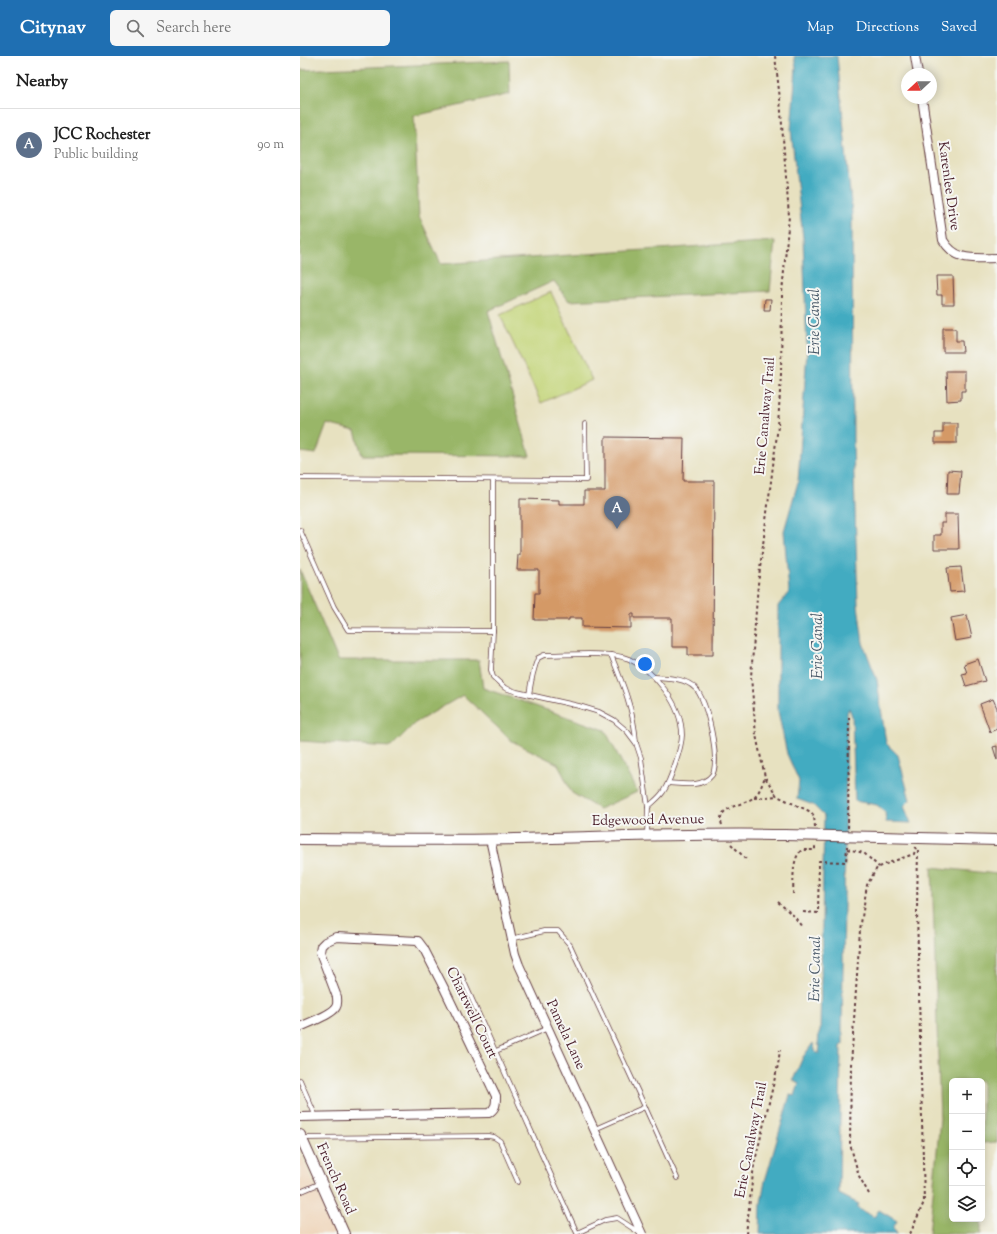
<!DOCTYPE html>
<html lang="en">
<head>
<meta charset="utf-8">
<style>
  body { margin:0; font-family:"Sorts Mill Goudy",serif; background:#f6f6f6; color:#222 }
  .controls { position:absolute; right:12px; bottom:12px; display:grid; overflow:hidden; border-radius:6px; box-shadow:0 2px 10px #0003 }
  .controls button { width:36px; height:36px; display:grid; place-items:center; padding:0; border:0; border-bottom:1px solid #e0e0e0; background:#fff; color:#222; font:20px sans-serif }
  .compass { position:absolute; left:601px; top:12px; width:36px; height:36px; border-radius:50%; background:#fff; box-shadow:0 2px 10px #0003; rotate:248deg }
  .you { position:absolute; left:345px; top:608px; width:14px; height:14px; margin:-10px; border:3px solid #fff; border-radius:50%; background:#1a73e8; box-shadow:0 0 0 6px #1a73e833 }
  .badge { display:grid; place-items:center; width:26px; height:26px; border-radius:50%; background:#1f6fb2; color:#fff; font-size:13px; font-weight:700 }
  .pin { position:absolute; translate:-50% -33px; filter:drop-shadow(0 1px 2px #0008) }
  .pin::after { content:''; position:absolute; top:21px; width:14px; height:12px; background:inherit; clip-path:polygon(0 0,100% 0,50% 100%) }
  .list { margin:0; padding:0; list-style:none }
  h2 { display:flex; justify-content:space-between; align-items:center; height:52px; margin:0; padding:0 16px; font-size:17px }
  h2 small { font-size:13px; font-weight:400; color:#767676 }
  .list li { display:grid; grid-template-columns:26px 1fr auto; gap:12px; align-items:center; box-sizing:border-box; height:72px; padding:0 16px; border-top:1px solid #e0e0e0 }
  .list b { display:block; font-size:15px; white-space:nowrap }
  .list p { margin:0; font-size:13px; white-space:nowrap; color:#767676 }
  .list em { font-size:13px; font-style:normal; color:#767676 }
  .icon { flex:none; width:22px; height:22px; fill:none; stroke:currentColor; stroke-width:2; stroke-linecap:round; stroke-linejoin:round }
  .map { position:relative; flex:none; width:697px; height:1178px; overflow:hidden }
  header { display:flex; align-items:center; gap:24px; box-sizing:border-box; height:56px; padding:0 20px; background:#1f6fb2; color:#fff }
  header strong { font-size:19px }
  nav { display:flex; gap:22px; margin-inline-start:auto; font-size:14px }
  .search { width:280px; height:36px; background:#f6f6f6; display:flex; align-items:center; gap:10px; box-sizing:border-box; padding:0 14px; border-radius:6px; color:#767676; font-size:15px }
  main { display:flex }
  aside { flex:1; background:#fff }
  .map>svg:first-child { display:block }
  .built { fill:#efd6bb }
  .green { fill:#c2d477; stroke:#867a51 }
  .forest { fill:#99b668; stroke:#726a4a }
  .water { fill:#42abc1; stroke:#466576 }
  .building { fill:#d49966 }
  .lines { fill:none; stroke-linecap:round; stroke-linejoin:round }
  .service-casing { stroke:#623c41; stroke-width:5.5 }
  .minor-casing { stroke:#623c41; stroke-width:10 }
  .tertiary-casing { stroke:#623c41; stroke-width:12 }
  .path { stroke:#623c41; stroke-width:2; stroke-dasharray:3 3; stroke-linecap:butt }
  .service { stroke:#fff; stroke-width:4 }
  .minor { stroke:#fff; stroke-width:8 }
  .tertiary { stroke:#fff; stroke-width:10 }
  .tertiary-bridge-casing { stroke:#623c41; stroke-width:12; stroke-linecap:butt }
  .tertiary-bridge { stroke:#fff; stroke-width:10 }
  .labels { text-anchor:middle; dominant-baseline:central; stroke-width:4; stroke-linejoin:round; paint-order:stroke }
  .street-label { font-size:14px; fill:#4a1f2b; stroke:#f6f6f2 }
  .water-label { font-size:15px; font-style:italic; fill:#475767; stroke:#f6f6f2 }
</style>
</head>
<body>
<header>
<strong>Citynav</strong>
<div class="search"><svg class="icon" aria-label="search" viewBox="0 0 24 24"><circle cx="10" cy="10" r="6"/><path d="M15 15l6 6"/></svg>Search here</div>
<nav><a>Map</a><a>Directions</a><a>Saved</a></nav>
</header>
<main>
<aside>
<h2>Nearby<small></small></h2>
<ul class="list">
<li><span class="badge" style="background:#5c6f8a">A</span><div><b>JCC Rochester</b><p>Public building</p></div><em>90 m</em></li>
</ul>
</aside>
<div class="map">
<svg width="697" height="1178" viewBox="0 0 697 1178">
  <rect width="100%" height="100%" fill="#f6f6f2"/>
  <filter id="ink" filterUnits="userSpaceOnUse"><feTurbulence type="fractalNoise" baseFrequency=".025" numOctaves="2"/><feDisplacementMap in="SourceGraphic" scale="8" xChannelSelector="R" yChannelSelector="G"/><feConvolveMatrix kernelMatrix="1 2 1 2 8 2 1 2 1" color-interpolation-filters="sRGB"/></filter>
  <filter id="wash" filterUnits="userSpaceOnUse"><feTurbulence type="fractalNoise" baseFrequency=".012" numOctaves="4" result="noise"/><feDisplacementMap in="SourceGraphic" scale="16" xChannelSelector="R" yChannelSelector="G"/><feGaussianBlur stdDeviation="0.9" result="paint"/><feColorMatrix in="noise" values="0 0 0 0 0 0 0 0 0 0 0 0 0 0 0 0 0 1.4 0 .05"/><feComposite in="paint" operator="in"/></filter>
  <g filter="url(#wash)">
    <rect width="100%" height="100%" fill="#e7e1c0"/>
    <path class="built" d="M0,1097l36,81h-36z"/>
    <path class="green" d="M251,236l41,88 -51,23 -41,-88z"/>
    <g class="forest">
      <path d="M209,5l1,33 -96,22 5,100 22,48 334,-23 -5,50 -201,10 -15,-20 -66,30 42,145 -168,-1 -7,-24 -28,-7 -11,30 -16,-2v-382z"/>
      <path d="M0,514l38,90h141l4,28 122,42 32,62 -38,17 -27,-16 -14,-29 -46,-23 -49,-46 -48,28 -24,24 -91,-6z"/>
      <path d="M632,811l65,7v268l-15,1v28v-90h-30v138h29v15h-52l11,-115z"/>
    </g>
    <path class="water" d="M494,0h43l15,158 1,231 5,160 5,38 14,37 9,63 12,12 12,45 -6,6 7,17 -25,-1 -1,-10 -8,-7 -22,-4 -3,-85 -3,-8 -2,5 -5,319 1,1v12l-2,1 -2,148 20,10 -2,4 17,9 5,-7 18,11 -4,7 4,6h-137l1,-31 4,-22 25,-86 5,1 4,-13 -6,-3 10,-23 10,-14 3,10h3l1,-8h-2l1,-12 1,-1 4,-216 -11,-11 -16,-6 2,-18 -12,-27 -9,-43v-105l11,-14 -5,-61 14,-49 9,-131 -4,-113 -12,-108 5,-62z"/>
    <g id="blocks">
      <g class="building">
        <path d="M636,220h17l1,28h-12v-9h-5z"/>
        <path d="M465,243h6l-1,11h-6z"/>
        <path d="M643,272h13v13h6l1,11h-20z"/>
        <path d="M646,315h19v20h-4v9l-14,1z"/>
        <path d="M643,367h14v20h-22v-10h8z"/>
        <path d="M305,381l79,1 -1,43h31l-1,174h-25v-8h-16v-29h-38v-4h-3v14l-49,-1v-9h-13v2h-35l1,-27h4v-23h-22l1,-15h2v-56l39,1v4h25v-13h21z"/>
        <path d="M648,414l13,1 -2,23h-12z"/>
        <path d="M645,458h13l1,35h-25v-14h7v-12h4z"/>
        <path d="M661,511l3,24 -14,1 -3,-24z"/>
        <path d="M667,559l5,23 -17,3 -4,-23z"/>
        <path d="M678,603l7,22 -19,5 -4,-12 5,-1 -3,-9z"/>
        <path d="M693,643l4,9v21l-7,3 -10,-28z"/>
        <path d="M697,690v14l-4,-13z"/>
      </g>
    </g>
  </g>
  <g filter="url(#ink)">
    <use href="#blocks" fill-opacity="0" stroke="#623c41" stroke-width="1"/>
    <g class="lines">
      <defs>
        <g id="service">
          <path d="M0,422l286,2 -1,-56"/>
          <path d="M193,424v151l-2,39 2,7 12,11 12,4 62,14 20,6 15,8 13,11 9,12 5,15 7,49 -1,27"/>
          <path d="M0,474l34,77 14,23 145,1"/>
          <path d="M311,599c12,29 23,56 25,87"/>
          <path d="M355,621c14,1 30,1 40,11 12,10 26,74 17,87 -10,13 -30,9 -44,8"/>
          <path d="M229,639c2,-14 4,-25 9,-37l6,-3c22,0 66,-4 85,4 26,12 53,46 53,76 0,12 -12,47 -19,57 -4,6 -10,10 -15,15"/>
          <path d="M211,883l33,-8h14l12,14 75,162 -50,22"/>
          <path d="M161,919l116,258 28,-13 12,-2 23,15"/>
          <path d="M196,995l52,-23"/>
          <path d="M0,1024l16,37"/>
          <path d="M345,1051l32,71"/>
          <path d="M2,1082l187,-2 5,1 6,4 18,41"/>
          <path d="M0,1136l21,-9"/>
        </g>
        <g id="minor">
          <path d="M615,0l3,18"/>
          <path d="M622,42l21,142c13,22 31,18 54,18"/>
          <path d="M190,783l25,115 4,11 123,269"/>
          <path d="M0,971c8,-4 33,-13 36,-20 2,-3 1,-7 1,-10l-17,-45 1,-6 4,-4 11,-5 82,4 6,8 21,41 51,106c0,8 0,12 -7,17l-189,4"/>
        </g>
        <g id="tertiary">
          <path d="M580,781l117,3"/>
          <path d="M0,783c72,0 143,2 215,0 90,-2 179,-6 269,-4"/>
          <path d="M0,1079l44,99"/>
        </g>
      </defs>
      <use href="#service" class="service-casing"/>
      <use href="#minor" class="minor-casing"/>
      <use href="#tertiary" class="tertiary-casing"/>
      <g class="path">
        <path d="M475,0l5,43 9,117 -7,77 -1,81 -3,52 -20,158 -7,93 5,58 9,42 12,19 34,16 3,4 1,11"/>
        <path d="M454,742l23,-2"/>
        <path d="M422,769c-7,-19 22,-19 32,-28 6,-5 8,-13 11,-20"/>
        <path d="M548,772l1,-111"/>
        <path d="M431,788l17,17"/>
        <path d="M547,793l17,4 15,14"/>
        <path d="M493,838c1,-12 -2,-36 9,-44h13v-5"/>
        <path d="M478,846l16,14 8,11"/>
        <path d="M503,856l15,1 1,-52 27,1 1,-16"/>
        <path d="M569,1138l-10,-18 -9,-32 1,-79 9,-135 7,-45 10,-17 14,-6 23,-8 2,-7"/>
        <path d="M446,1178l8,-69 24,-100 2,-15"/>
        <path d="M610,1178l14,-32 -7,-291 1,-64"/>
      </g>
      <use href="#service" class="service"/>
      <use href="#minor" class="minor"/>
      <use href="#tertiary" class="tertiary"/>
      <defs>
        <path id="tertiary-bridge" d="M484,779l96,2"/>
      </defs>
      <use href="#tertiary-bridge" class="tertiary-bridge-casing"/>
      <use href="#tertiary-bridge" class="tertiary-bridge"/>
    </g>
  </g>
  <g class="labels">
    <g class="street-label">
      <text transform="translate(648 130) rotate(82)">Karenlee Drive</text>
      <text transform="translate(466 360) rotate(-85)">Erie Canalway Trail</text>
      <text transform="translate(348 765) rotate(-1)">Edgewood Avenue</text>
      <text transform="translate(171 957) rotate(64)">Chartwell Court</text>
      <text transform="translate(265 979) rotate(65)">Pamela Lane</text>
      <text transform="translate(452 1084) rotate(-79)">Erie Canalway Trail</text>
      <text transform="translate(35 1123) rotate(66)">French Road</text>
    </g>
    <g class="water-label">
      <text transform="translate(515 266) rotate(-90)">Erie Canal</text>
      <text transform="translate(518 590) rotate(-90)">Erie Canal</text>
      <text transform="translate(516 913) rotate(-89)">Erie Canal</text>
    </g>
  </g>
</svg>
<div class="controls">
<button>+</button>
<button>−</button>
<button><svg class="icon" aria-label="locate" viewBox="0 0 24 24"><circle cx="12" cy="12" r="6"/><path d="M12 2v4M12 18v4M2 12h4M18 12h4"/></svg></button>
<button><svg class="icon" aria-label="layers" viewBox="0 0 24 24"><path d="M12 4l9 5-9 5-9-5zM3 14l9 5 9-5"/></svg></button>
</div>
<svg class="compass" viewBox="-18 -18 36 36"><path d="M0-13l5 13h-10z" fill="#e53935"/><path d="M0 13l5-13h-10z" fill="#767676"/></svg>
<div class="you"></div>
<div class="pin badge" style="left:317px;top:473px;background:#5c6f8a">A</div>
</div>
</main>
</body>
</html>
